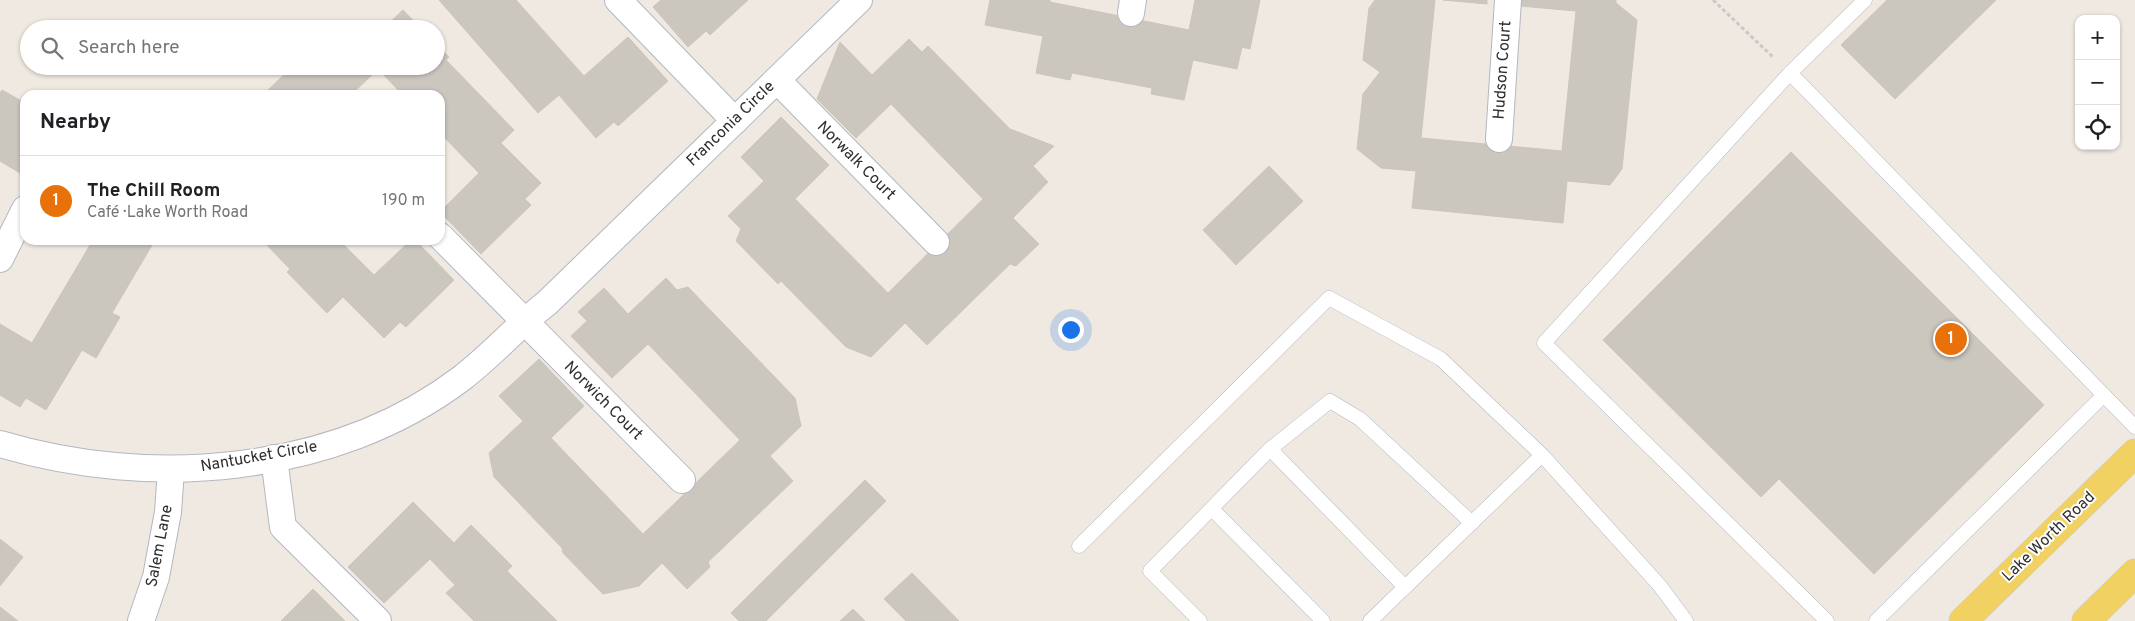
<!DOCTYPE html>
<html lang="en">
<head>
<meta charset="utf-8">
<style>
  body { margin:0; font-family:Overpass,sans-serif; background:#f6f6f6; color:#202124 }
  .controls { position:absolute; right:15px; top:15px; display:grid; overflow:hidden; border-radius:10px; box-shadow:0 1px 4px #0004 }
  .controls button { width:45px; height:45px; display:grid; place-items:center; padding:0; border:0; border-bottom:1px solid #e0e0e0; background:#fff; color:#202124; font:25px sans-serif }
  .you { position:absolute; left:1070px; top:329px; width:18px; height:18px; margin:-12px; border:4px solid #fff; border-radius:50%; background:#1a73e8; box-shadow:0 0 0 8px #1a73e833 }
  .badge { display:grid; place-items:center; width:32px; height:32px; border-radius:50%; background:#b45309; color:#fff; font-size:16px; font-weight:700 }
  .pin { position:absolute; translate:-50% -50%; border:2px solid #fff; box-shadow:0 1px 5px #0006 }
  .list { margin:0; padding:0; list-style:none }
  h2 { display:flex; justify-content:space-between; align-items:center; height:65px; margin:0; padding:0 20px; font-size:21px }
  h2 small { font-size:16px; font-weight:400; color:#757577 }
  .list li { display:grid; grid-template-columns:32px 1fr auto; gap:15px; align-items:center; box-sizing:border-box; height:90px; padding:0 20px; border-top:1px solid #e0e0e0 }
  .list b { display:block; font-size:19px; white-space:nowrap }
  .list p { margin:0; font-size:16px; white-space:nowrap; color:#757577 }
  .list em { font-size:16px; font-style:normal; color:#757577 }
  .icon { flex:none; width:28px; height:28px; fill:none; stroke:currentColor; stroke-width:2; stroke-linecap:round; stroke-linejoin:round }
  .map { position:relative; flex:none; width:2135px; height:621px; overflow:hidden }
  .search { position:absolute; background:#fff; box-shadow:0 1px 4px #0004; left:20px; top:20px; width:425px; height:55px; display:flex; align-items:center; gap:12px; box-sizing:border-box; padding:0 18px; border-radius:28px; color:#757577; font-size:19px }
  .panel { position:absolute; background:#fff; box-shadow:0 1px 4px #0004; left:20px; top:90px; width:425px; height:155px; border-radius:15px }
  .map>svg:first-child { display:block }
  .building { fill:#cbc7bf; stroke:#cbc5ba }
  .lines { fill:none; stroke-linecap:round; stroke-linejoin:round }
  .service-casing { stroke:#b4b7c1; stroke-width:15 }
  .minor-casing { stroke:#b4b7c1; stroke-width:28 }
  .primary-casing { stroke:#c9c9c9; stroke-width:29 }
  .path { stroke:#c9c9c9; stroke-width:3; stroke-dasharray:4 2.5; stroke-linecap:butt }
  .service { stroke:#fff; stroke-width:14 }
  .minor { stroke:#fff; stroke-width:26 }
  .primary { stroke:#f2d163; stroke-width:28 }
  .labels { text-anchor:middle; dominant-baseline:central; stroke-width:4; stroke-linejoin:round; paint-order:stroke }
  .street-label { font-size:16px; fill:#2e2e2e; stroke:#fff }
</style>
</head>
<body>
<div class="map">
<svg width="2135" height="621" viewBox="0 0 2135 621">
  <rect width="100%" height="100%" fill="#efe9e1"/>
  <g class="building">
    <path d="M439,0h77l68,76 44,-39 40,44 -50,45 -4,-4 -18,16 -37,-43 -21,18z"/>
    <path d="M661,0h87l-38,35 -4,-4 -18,16 -35,-40z"/>
    <path d="M990,0h60v2l139,28 6,-30h65l-10,49 -8,-2 -5,22 -44,-9 -9,40 -33,-6 1,-6 -80,-15 -2,7 -34,-7 7,-37 -58,-11z"/>
    <path d="M1375,0h60l-14,138 141,13 14,-140 -56,-5v-6h96v3l21,17 -15,149 -12,16 -43,-4 -4,42 -151,-15 4,-37 -35,-3 -24,-19 6,-55 17,-22 -17,-12 6,-52z"/>
    <path d="M1443,0h44v4z"/>
    <path d="M1887,0h109l-101,99 -54,-54z"/>
    <path d="M403,10l18,19h-38z"/>
    <path d="M330,20l9,9h-17z"/>
    <path d="M909,39l13,13 6,-6 82,83 44,17 -21,20 15,16 -35,36 26,26 -23,22 -6,-2 -83,81 -22,-22 -34,34 -25,-10 -65,-66 -3,3 -42,-43 5,-12 -13,-13 36,-35 -23,-24 40,-40 48,48 -34,34 93,94 95,-94 -92,-95 -35,34 -39,-39 23,-57 32,33z"/>
    <path d="M436,44l13,13 -3,3 68,70 -13,13 40,40 -16,16 6,6 -50,49 -41,-42 39,-39 -39,-40v-38h-37l-25,-26 -27,26h-88l30,-29h143z"/>
    <path d="M2,90l23,13v73l-25,-15v-68z"/>
    <path d="M1791,152l253,253 -170,169 -95,-95 -18,18 -158,-157z"/>
    <path d="M1269,166l34,35 -67,64 -33,-35z"/>
    <path d="M93,240h62l-43,73 8,4 -24,41 -14,-8 -36,60 -20,-12 -6,9 -20,-12v-71l32,19z"/>
    <path d="M262,240h77l35,35 37,-35h4l39,40 -48,47 -6,-5 -16,16 -41,-41 -16,16 -40,-41 3,-3z"/>
    <path d="M666,278l11,12 11,-3 107,111 6,28 -31,30 23,25 -85,81 2,5 -23,22 -25,-26 -23,23 -36,8 -40,-41 -1,-5 -68,-71 -5,-24 34,-32 -24,-25 40,-37 45,47 -33,32 92,96 97,-94 -92,-96 -36,34 -41,-42 16,-15 -9,-9 26,-24 24,26z"/>
    <path d="M865,480l21,21 -120,120h-27l-8,-8z"/>
    <path d="M413,502l41,41 17,-18 41,41 -5,5 50,50h-83l-28,-28 9,-8 -25,-26 -46,44 -36,-36z"/>
    <path d="M0,539l23,18 -23,29z"/>
    <path d="M912,573l47,48h-53l-22,-22z"/>
    <path d="M313,589l32,32h-64z"/>
    <path d="M0,607l18,14h-18z"/>
    <path d="M853,609l12,12h-25z"/>
  </g>
  <g class="lines">
    <defs>
      <g id="service">
        <path d="M1790,73l345,354"/>
        <path d="M1212,509l111,112"/>
        <path d="M1079,546l250,-248 112,61 101,96 118,131 26,35"/>
        <path d="M1405,587l-135,-138 60,-48 30,18 112,104"/>
        <path d="M1200,621l-50,-50 120,-122"/>
        <path d="M1370,621l172,-166"/>
        <path d="M1827,621l-283,-278 246,-270 75,-73"/>
        <path d="M1876,621l228,-226"/>
      </g>
      <g id="minor">
        <path d="M618,0l117,121"/>
        <path d="M1131,13l2,-13"/>
        <path d="M777,80l159,162"/>
        <path d="M1499,139l9,-139"/>
        <path d="M440,236l242,244"/>
        <path d="M0,259l25,-50"/>
        <path d="M0,444c150,45 334,31 462,-66 30,-23 55,-52 85,-75l312,-303"/>
        <path d="M274,458l9,69 95,94"/>
        <path d="M141,621l15,-44 12,-65 3,-42"/>
      </g>
      <g id="primary">
        <path d="M1963,621l172,-168"/>
        <path d="M2086,621l49,-48"/>
      </g>
    </defs>
    <use href="#service" class="service-casing"/>
    <use href="#minor" class="minor-casing"/>
    <use href="#primary" class="primary-casing"/>
    <path class="path" d="M1713,0l61,58"/>
    <use href="#service" class="service"/>
    <use href="#minor" class="minor"/>
    <use href="#primary" class="primary"/>
  </g>
  <g class="labels">
    <g class="street-label">
      <text transform="translate(1503 70) rotate(-86)">Hudson Court</text>
      <text transform="translate(731 124) rotate(-44)">Franconia Circle</text>
      <text transform="translate(856 161) rotate(45)">Norwalk Court</text>
      <text transform="translate(603 401) rotate(45)">Norwich Court</text>
      <text transform="translate(259 457) rotate(-10)">Nantucket Circle</text>
      <text transform="translate(2049 537) rotate(-44)">Lake Worth Road</text>
      <text transform="translate(160 546) rotate(-79)">Salem Lane</text>
    </g>
  </g>
</svg>
<div class="controls">
<button>+</button>
<button>−</button>
<button><svg class="icon" aria-label="locate" viewBox="0 0 24 24"><circle cx="12" cy="12" r="6"/><path d="M12 2v4M12 18v4M2 12h4M18 12h4"/></svg></button>
</div>
<div class="you"></div>
<div class="pin badge" style="left:1951px;top:339px;background:#e8710a">1</div>
<div class="search"><svg class="icon" aria-label="search" viewBox="0 0 24 24"><circle cx="10" cy="10" r="6"/><path d="M15 15l6 6"/></svg>Search here</div>
<section class="panel">
<h2>Nearby<small></small></h2>
<ul class="list">
<li><span class="badge" style="background:#e8710a">1</span><div><b>The Chill Room</b><p>Café · Lake Worth Road</p></div><em>190 m</em></li>
</ul>
</section>
</div>
</body>
</html>
